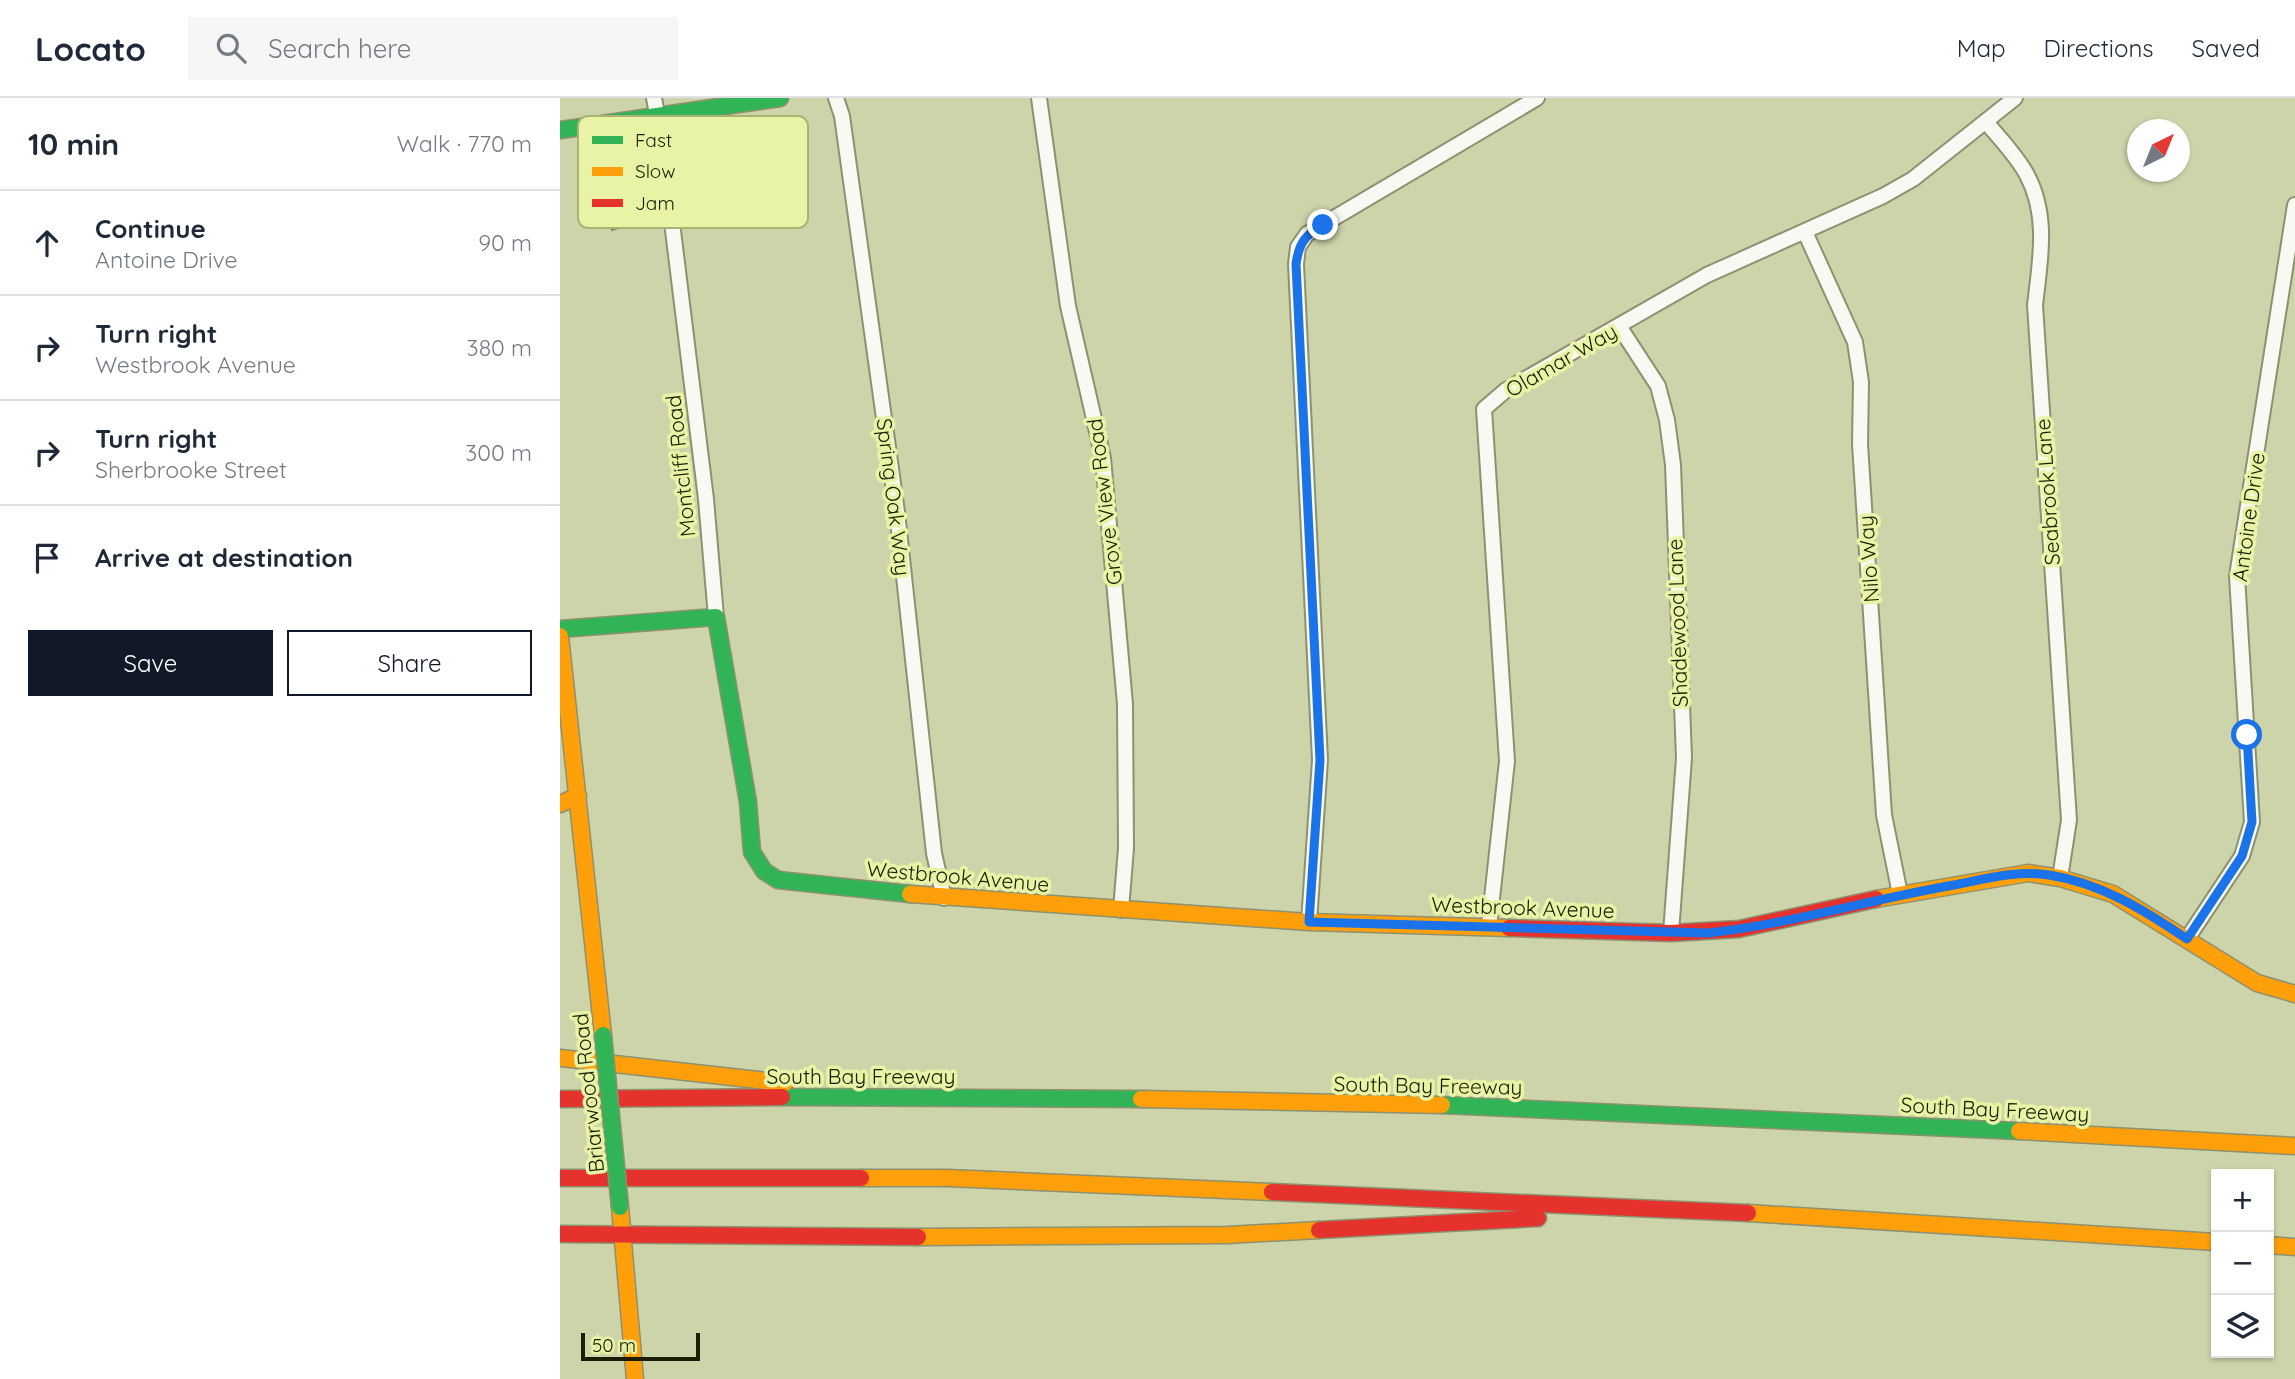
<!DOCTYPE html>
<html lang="en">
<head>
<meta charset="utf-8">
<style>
  body { margin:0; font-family:Quicksand,sans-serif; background:#f6f6f7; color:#1f2937 }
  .controls { position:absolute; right:21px; bottom:21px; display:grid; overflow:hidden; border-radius:0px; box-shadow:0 2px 5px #0004 }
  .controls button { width:63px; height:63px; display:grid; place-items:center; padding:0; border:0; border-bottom:2px solid #e0e1e3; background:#fff; color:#1f2937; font:35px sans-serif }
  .compass { position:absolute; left:1567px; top:21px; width:63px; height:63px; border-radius:50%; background:#fff; box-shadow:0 2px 5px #0004; rotate:43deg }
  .scale { position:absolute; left:21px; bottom:18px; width:119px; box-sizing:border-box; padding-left:7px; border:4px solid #1a1d00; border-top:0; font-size:19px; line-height:24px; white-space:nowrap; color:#1a1d00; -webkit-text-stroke:5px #e8f3a6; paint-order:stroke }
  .stop { position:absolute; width:21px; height:21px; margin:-16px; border:5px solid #1a73e8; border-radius:50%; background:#fff }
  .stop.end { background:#1a73e8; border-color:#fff; box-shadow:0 2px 7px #0008 }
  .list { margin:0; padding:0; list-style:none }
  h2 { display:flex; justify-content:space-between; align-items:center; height:91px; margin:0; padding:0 28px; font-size:30px }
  h2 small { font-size:23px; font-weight:400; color:#747a83 }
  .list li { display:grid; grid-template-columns:46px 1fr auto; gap:21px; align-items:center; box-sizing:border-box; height:105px; padding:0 28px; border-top:2px solid #e0e1e3 }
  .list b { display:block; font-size:26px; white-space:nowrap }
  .list p { margin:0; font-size:23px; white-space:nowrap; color:#747a83 }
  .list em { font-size:23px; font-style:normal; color:#747a83 }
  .actions { display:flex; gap:14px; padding:21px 28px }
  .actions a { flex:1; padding:16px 0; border:2px solid #111827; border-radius:0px; text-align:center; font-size:24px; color:#111827 }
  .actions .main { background:#111827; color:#fff }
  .icon { flex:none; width:38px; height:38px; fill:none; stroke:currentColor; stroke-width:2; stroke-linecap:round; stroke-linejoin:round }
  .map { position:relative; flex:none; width:1735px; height:1281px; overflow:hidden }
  header { display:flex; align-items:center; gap:42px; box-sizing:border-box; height:98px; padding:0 35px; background:#fff; border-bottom:2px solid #e0e1e3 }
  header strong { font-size:33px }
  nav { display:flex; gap:38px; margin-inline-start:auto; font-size:24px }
  .search { width:490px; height:63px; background:#f6f6f7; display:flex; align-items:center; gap:18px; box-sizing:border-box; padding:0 24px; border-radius:0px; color:#747a83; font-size:26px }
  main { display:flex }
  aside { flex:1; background:#fff }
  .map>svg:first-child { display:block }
  .building { fill:#b1b08d; stroke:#878661; stroke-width:2 }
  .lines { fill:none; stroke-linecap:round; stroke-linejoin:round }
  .street-casing { stroke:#8d9170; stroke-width:18 }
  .fast-casing { stroke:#8d9170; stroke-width:19 }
  .slow-casing { stroke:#8d9170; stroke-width:19 }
  .jam-casing { stroke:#8d9170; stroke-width:19 }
  .street { stroke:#f8f9f2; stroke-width:14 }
  .fast { stroke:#30b455; stroke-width:16 }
  .slow { stroke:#ff9f0a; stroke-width:16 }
  .jam { stroke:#e5322d; stroke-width:16 }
  .fast-bridge-casing { stroke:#8d9170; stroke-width:19; stroke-linecap:butt }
  .fast-bridge { stroke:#30b455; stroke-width:16 }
  .route { stroke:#1a73e8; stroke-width:9 }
  .labels { text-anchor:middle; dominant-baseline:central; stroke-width:7; stroke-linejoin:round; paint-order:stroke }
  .street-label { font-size:21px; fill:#1a1d00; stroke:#e8f3a6 }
  .key { fill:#e8f3a6; stroke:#aab374; stroke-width:2 }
  .key-label { font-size:19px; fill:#1a1d00 }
</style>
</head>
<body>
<header>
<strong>Locato</strong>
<div class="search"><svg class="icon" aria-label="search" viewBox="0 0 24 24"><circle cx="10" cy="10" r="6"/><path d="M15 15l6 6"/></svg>Search here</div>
<nav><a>Map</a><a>Directions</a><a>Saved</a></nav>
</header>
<main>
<aside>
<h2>10 min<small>Walk · 770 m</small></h2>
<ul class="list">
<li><svg class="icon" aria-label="ahead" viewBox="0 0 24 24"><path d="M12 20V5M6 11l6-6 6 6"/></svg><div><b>Continue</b><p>Antoine Drive</p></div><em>90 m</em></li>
<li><svg class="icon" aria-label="right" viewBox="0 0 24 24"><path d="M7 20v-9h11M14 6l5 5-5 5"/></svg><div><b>Turn right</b><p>Westbrook Avenue</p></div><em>380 m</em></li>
<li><svg class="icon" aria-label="right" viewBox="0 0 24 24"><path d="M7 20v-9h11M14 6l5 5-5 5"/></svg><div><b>Turn right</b><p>Sherbrooke Street</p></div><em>300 m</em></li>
<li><svg class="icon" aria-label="arrive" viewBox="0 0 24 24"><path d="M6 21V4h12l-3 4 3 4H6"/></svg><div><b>Arrive at destination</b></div></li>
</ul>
<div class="actions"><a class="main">Save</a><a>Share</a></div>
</aside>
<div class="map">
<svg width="1735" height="1281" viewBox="0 0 1735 1281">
  <rect width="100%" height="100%" fill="#ced4aa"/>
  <path class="building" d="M35,59l1,7 31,-4 1,8 7,5 5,39 -13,3 2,10 -17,5 -1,-8 -13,1 -2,-29 -13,2 -4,-37z"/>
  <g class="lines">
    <defs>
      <g id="street">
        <path d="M94,0l8,43 44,358 10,118"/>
        <path d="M276,0l6,18 55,396 37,341 10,45"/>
        <path d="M479,0l29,208 35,152 22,246 1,144 -5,62"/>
        <path d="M1427,25c13,16 30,33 40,52 22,41 13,86 8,130l34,515 -9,58"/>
        <path d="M1245,134l50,110 6,40 -1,62 24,371 16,79"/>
        <path d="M1059,228l39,60 9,34 6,45 11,293 -13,175"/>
        <path d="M749,824l11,-162 -24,-496 2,-17 9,-13 230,-136"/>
        <path d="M929,828l18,-165 -23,-352 22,-19 201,-115 176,-79 30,-17 102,-81"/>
        <path d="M1627,841l55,-83 10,-34 -15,-246 58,-371"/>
      </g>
      <g id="fast">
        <path d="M0,32l220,-32"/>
        <path d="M0,531l156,-12 32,185 4,50 12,19 14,9 132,14"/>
        <path d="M222,999l359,2"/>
        <path d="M882,1007l577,26"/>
      </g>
      <g id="slow">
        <path d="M0,538l43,399"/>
        <path d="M0,706l18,-8"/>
        <path d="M350,796l399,28 200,6"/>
        <path d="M1316,801l152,-26 32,5 53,16 144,89 38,11"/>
        <path d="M0,960l225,25"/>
        <path d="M581,1001l301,6"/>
        <path d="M1459,1033l276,15"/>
        <path d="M301,1080h86l325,14"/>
        <path d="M60,1109l15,172"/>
        <path d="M1188,1115l468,29"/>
        <path d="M358,1139l309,-2 92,-5"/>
        <path d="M1709,1147l26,2"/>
      </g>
      <g id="jam">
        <path d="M949,830l162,5 68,-4 137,-30"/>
        <path d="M0,1001l222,-2"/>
        <path d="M0,1080h301"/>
        <path d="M712,1094l476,21"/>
        <path d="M759,1132l219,-12"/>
        <path d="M0,1136l358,3"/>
      </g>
    </defs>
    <use href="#street" class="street-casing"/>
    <use href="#fast" class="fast-casing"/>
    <use href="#slow" class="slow-casing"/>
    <use href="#jam" class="jam-casing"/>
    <use href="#street" class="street"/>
    <use href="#fast" class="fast"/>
    <use href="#slow" class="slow"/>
    <use href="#jam" class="jam"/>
    <defs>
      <path id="fast-bridge" d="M43,937l17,172"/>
    </defs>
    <use href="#fast-bridge" class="fast-bridge-casing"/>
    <use href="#fast-bridge" class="fast-bridge"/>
  </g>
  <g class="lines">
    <path class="route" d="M763,127c-18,10 -24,18 -27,39l24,496 -11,162 399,11c83,-9 164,-34 246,-48 31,-6 63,-15 95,-10 52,8 95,35 138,64l55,-83 10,-34 -5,-87"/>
  </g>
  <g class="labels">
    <g class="street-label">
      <text transform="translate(1001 262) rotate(-30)">Olamar Way</text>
      <text transform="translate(120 368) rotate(-96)">Montcliff Road</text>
      <text transform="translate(1487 394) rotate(-94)">Seabrook Lane</text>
      <text transform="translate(334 399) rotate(83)">Spring Oak Way</text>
      <text transform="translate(544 404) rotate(-97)">Grove View Road</text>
      <text transform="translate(1688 419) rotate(-82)">Antoine Drive</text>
      <text transform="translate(1308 461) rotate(-94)">Nilo Way</text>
      <text transform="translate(1117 525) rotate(-92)">Shadewood Lane</text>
      <text transform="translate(398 778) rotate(5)">Westbrook Avenue</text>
      <text transform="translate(963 809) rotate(2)">Westbrook Avenue</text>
      <text x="301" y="978">South Bay Freeway</text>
      <text transform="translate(868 987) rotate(1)">South Bay Freeway</text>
      <text transform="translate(28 995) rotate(-96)">Briarwood Road</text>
      <text transform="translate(1435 1011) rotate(3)">South Bay Freeway</text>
    </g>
  </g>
  <rect x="18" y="18" width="230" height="112" rx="10" class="key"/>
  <rect x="32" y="38" width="31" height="8" fill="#30b455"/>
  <rect x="32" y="69" width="31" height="9" fill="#ff9f0a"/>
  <rect x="32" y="101" width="31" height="8" fill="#e5322d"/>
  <g class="key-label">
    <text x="75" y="49">Fast</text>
    <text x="75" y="80">Slow</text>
    <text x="75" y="112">Jam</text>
  </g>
</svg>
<div class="controls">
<button>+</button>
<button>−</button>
<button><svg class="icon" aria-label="layers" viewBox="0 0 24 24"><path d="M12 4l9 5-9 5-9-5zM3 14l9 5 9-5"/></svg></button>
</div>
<svg class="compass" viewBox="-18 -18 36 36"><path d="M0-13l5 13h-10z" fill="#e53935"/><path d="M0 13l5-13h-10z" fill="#747a83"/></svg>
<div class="scale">50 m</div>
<div class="stop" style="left:1687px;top:637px"></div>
<div class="stop end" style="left:763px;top:127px"></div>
</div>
</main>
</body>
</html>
